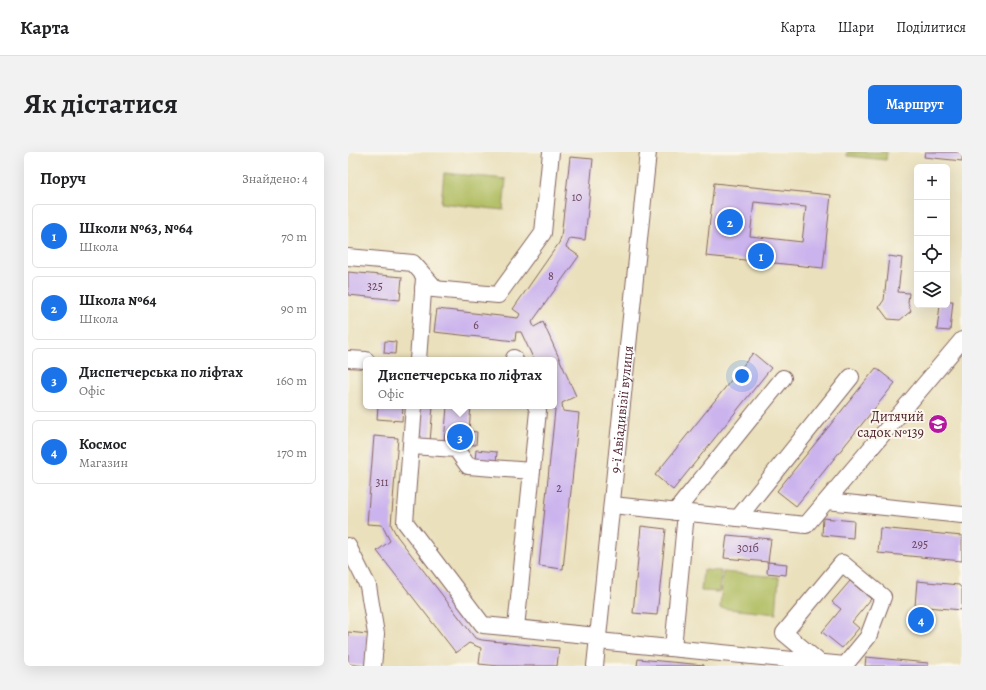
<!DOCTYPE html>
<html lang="uk">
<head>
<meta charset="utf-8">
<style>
  body { margin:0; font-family:Alegreya,serif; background:#f2f2f2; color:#202124 }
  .controls { position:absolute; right:12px; top:12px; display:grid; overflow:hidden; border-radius:6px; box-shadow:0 4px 16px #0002 }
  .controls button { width:36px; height:36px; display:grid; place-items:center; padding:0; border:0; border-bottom:1px solid #e0e0e0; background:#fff; color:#202124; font:20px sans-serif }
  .you { position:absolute; left:394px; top:224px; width:14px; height:14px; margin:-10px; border:3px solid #fff; border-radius:50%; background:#1a73e8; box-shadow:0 0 0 6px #1a73e833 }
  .badge { display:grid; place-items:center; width:26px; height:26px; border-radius:50%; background:#1a73e8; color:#fff; font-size:13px; font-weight:700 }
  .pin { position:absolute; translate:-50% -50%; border:2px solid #fff; box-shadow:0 1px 4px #0006 }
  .popup { position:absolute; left:15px; top:205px; width:194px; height:52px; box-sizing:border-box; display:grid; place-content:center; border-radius:6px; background:#fff; filter:drop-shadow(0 1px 3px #0005); font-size:13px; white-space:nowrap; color:#757577 }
  .popup b { font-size:15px; color:#202124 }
  .popup::after { content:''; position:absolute; left:50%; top:100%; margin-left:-8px; border:8px solid transparent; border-top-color:#fff }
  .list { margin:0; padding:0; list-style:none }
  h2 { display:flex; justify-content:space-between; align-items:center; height:52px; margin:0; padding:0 16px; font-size:17px }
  h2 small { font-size:13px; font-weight:400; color:#757577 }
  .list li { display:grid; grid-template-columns:26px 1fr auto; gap:12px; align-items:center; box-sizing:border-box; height:64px; margin:0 8px 8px; padding:0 8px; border:1px solid #e0e0e0; border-radius:6px }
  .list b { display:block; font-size:15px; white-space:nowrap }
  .list p { margin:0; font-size:13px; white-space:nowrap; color:#757577 }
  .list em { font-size:13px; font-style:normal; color:#757577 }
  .icon { flex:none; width:22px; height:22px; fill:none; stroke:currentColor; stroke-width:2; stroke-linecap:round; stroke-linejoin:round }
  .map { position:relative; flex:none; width:614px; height:514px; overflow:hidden; border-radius:6px }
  header { display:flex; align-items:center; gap:24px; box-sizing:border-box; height:56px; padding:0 20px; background:#fff; border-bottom:1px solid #e0e0e0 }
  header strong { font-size:19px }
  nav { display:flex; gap:22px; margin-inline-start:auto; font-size:14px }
  .intro { display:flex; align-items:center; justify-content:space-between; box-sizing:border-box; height:96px; padding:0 24px }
  h1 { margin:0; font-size:28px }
  .button { padding:10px 18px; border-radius:6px; background:#1a73e8; color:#fff; font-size:14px; font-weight:700 }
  main { display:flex; gap:24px; padding:0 24px }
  aside { flex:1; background:#fff; border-radius:6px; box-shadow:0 4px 16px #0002 }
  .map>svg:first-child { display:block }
  .green { fill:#aebb5d; stroke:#7c6d44 }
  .building { fill:#cbb3ed; fill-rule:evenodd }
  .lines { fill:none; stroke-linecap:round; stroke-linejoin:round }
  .minor-casing { stroke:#82635e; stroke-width:18 }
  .minor { stroke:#fff; stroke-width:16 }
  .labels { text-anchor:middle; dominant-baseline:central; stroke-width:4; stroke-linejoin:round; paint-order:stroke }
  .number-label { font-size:12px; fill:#6a445c }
  .street-label { font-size:14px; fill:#4a1f2b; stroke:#fbf7ec }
  .poi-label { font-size:14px; fill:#4a1f2b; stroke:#fbf7ec; text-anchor:end }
</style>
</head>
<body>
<header>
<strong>Карта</strong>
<nav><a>Карта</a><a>Шари</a><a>Поділитися</a></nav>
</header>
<div class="intro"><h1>Як дістатися</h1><a class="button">Маршрут</a></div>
<main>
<aside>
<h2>Поруч<small>Знайдено: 4</small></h2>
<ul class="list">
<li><span class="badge">1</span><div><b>Школи №63, №64</b><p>Школа</p></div><em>70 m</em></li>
<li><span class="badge">2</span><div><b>Школа №64</b><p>Школа</p></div><em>90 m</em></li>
<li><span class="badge">3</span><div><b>Диспетчерська по ліфтах</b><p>Офіс</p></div><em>160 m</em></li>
<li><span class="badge">4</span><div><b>Космос</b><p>Магазин</p></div><em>170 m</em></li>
</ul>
</aside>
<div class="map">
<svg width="614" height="514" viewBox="0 0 614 514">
  <rect width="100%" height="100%" fill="#fbf7ec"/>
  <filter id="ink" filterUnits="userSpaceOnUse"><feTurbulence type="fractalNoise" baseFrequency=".025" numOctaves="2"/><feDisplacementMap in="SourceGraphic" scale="8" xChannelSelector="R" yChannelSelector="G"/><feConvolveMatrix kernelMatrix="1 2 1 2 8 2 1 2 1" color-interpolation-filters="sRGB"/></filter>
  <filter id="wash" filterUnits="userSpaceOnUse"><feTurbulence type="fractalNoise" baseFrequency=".012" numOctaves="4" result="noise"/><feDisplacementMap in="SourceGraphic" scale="16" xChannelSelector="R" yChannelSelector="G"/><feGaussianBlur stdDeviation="0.9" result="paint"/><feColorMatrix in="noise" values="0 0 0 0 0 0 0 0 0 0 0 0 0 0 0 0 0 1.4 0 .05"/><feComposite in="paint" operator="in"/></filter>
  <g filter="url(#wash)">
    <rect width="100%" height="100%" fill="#eae0bc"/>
    <g class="green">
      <path d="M499,0h40l-1,8 -39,-4z"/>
      <path d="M96,21l62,6 -3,31 -62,-7z"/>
      <path d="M355,418l18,1 -2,21 -18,-1z"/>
      <path d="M375,420l56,5 -3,37 -56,-6z"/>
    </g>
    <g id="blocks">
      <g class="building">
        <path d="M577,0h37v9l-38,-4z"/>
        <path d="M222,5l23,2 -8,81 -15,-2 -4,9 13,9 -47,66 2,5 9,-5 33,74 -14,7 1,8 16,2 -16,156 -24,-3 16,-156 -1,-5v-45h-20l-13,-28h-5l-1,9 -81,-9 3,-23 81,9 2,-4 -7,-5 46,-66 2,-6z"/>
        <path d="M366,31l117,12 -8,73 -117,-12zM406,50l52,5 -4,35 -52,-6z"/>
        <path d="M541,104l13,2 -4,34 11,1 -1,10 3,8 -11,9 -12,-1 -9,-12 5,-7z"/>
        <path d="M0,120l54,5 -2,23 -52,-5z"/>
        <path d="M599,149h6l-3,30 -13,-1 3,-25h7z"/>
        <path d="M37,189l11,1 -1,12 -11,-1z"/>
        <path d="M405,201l18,15 -98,122 -18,-15z"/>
        <path d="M528,216l19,15 -99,123 -19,-15z"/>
        <path d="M30,254h25l-1,15 -25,-2z"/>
        <path d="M73,254h12l-3,36h-12z"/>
        <path d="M99,254h24l-2,25 8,1 -1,13 -32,-2z"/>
        <path d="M26,284l24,2 -7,87 6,11 78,102 7,2 77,8 -2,18h-58l-20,-2 2,-16 -12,-5 -13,10 -79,-102 13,-10 -8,-16 -15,-1z"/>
        <path d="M128,298l21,2 -1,11 -21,-2z"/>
        <path d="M475,366l31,3 -1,17 -31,-3z"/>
        <path d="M293,374l25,3 -9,86 -24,-2z"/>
        <path d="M532,376l82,8v25l-84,-8z"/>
        <path d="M379,383l44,4 -3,23 -44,-4z"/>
        <path d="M420,410l19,2 -1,11 -19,-2z"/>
        <path d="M502,429l21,18 -19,23 7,6 -17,20 -20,-16 19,-23 -9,-7z"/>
        <path d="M569,429l42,4 3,4v21l-47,-4z"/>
        <path d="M0,480l20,2 -3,32 -17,-2z"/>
        <path d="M518,505l62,6v3h-63z"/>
        <path d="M290,507l66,6v1h-67z"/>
      </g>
    </g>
  </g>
  <g filter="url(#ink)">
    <use href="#blocks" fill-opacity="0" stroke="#82635e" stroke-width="1"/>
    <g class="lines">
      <defs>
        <g id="minor">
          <path d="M0,105l65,6 23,26"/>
          <path d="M75,136l75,7 45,-62 8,-81"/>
          <path d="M166,206l1,2"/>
          <path d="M0,207l18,1"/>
          <path d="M70,208l6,-82"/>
          <path d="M66,254l-9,116 78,103 115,11"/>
          <path d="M63,294l45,3 12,17 64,5"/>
          <path d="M479,349l135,14"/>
          <path d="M264,353l194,20 156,-185"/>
          <path d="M327,360l108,-134"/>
          <path d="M390,366l113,-141"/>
          <path d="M0,394l20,40 8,48 -3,32"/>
          <path d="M168,476l22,-217 -2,-5"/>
          <path d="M250,489l247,24 23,-28 15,-40 -41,-34 -58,70 35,29"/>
          <path d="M325,496l13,-135"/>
          <path id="s1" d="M247,514l53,-514"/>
        </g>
      </defs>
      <use href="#minor" class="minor-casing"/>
      <use href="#minor" class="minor"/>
    </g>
  </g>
  <defs>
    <symbol id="school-disc" viewBox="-11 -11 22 22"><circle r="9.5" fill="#b5179e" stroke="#fbf7ec"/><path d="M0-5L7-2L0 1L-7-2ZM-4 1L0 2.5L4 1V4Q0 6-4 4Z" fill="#fff"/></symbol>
  </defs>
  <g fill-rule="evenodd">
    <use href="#school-disc" x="579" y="261" width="22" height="22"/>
  </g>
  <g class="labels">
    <g class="number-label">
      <text x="229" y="45">10</text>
      <text x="203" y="124">8</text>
      <text x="27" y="134">325</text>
      <text x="128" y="173">6</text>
      <text x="34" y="330">311</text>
      <text x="211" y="336">2</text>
      <text x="572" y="392">295</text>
      <text x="400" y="396">301б</text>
    </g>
    <g class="street-label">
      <text stroke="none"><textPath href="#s1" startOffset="258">9-ї Авіадивізії вулиця</textPath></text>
    </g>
    <g class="poi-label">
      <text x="576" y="264">Дитячий<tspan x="576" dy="16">садок №139</tspan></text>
    </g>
  </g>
</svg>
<div class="controls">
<button>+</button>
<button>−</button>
<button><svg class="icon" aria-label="locate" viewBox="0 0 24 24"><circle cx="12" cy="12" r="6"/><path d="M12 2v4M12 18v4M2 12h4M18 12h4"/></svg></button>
<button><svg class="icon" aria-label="layers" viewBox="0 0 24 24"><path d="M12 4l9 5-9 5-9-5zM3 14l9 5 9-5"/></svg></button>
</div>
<div class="you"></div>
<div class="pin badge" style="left:413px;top:104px">1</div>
<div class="pin badge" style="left:382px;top:70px">2</div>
<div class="pin badge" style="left:112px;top:285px">3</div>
<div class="popup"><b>Диспетчерська по ліфтах</b>Офіс</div>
<div class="pin badge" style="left:573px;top:468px">4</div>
</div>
</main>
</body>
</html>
